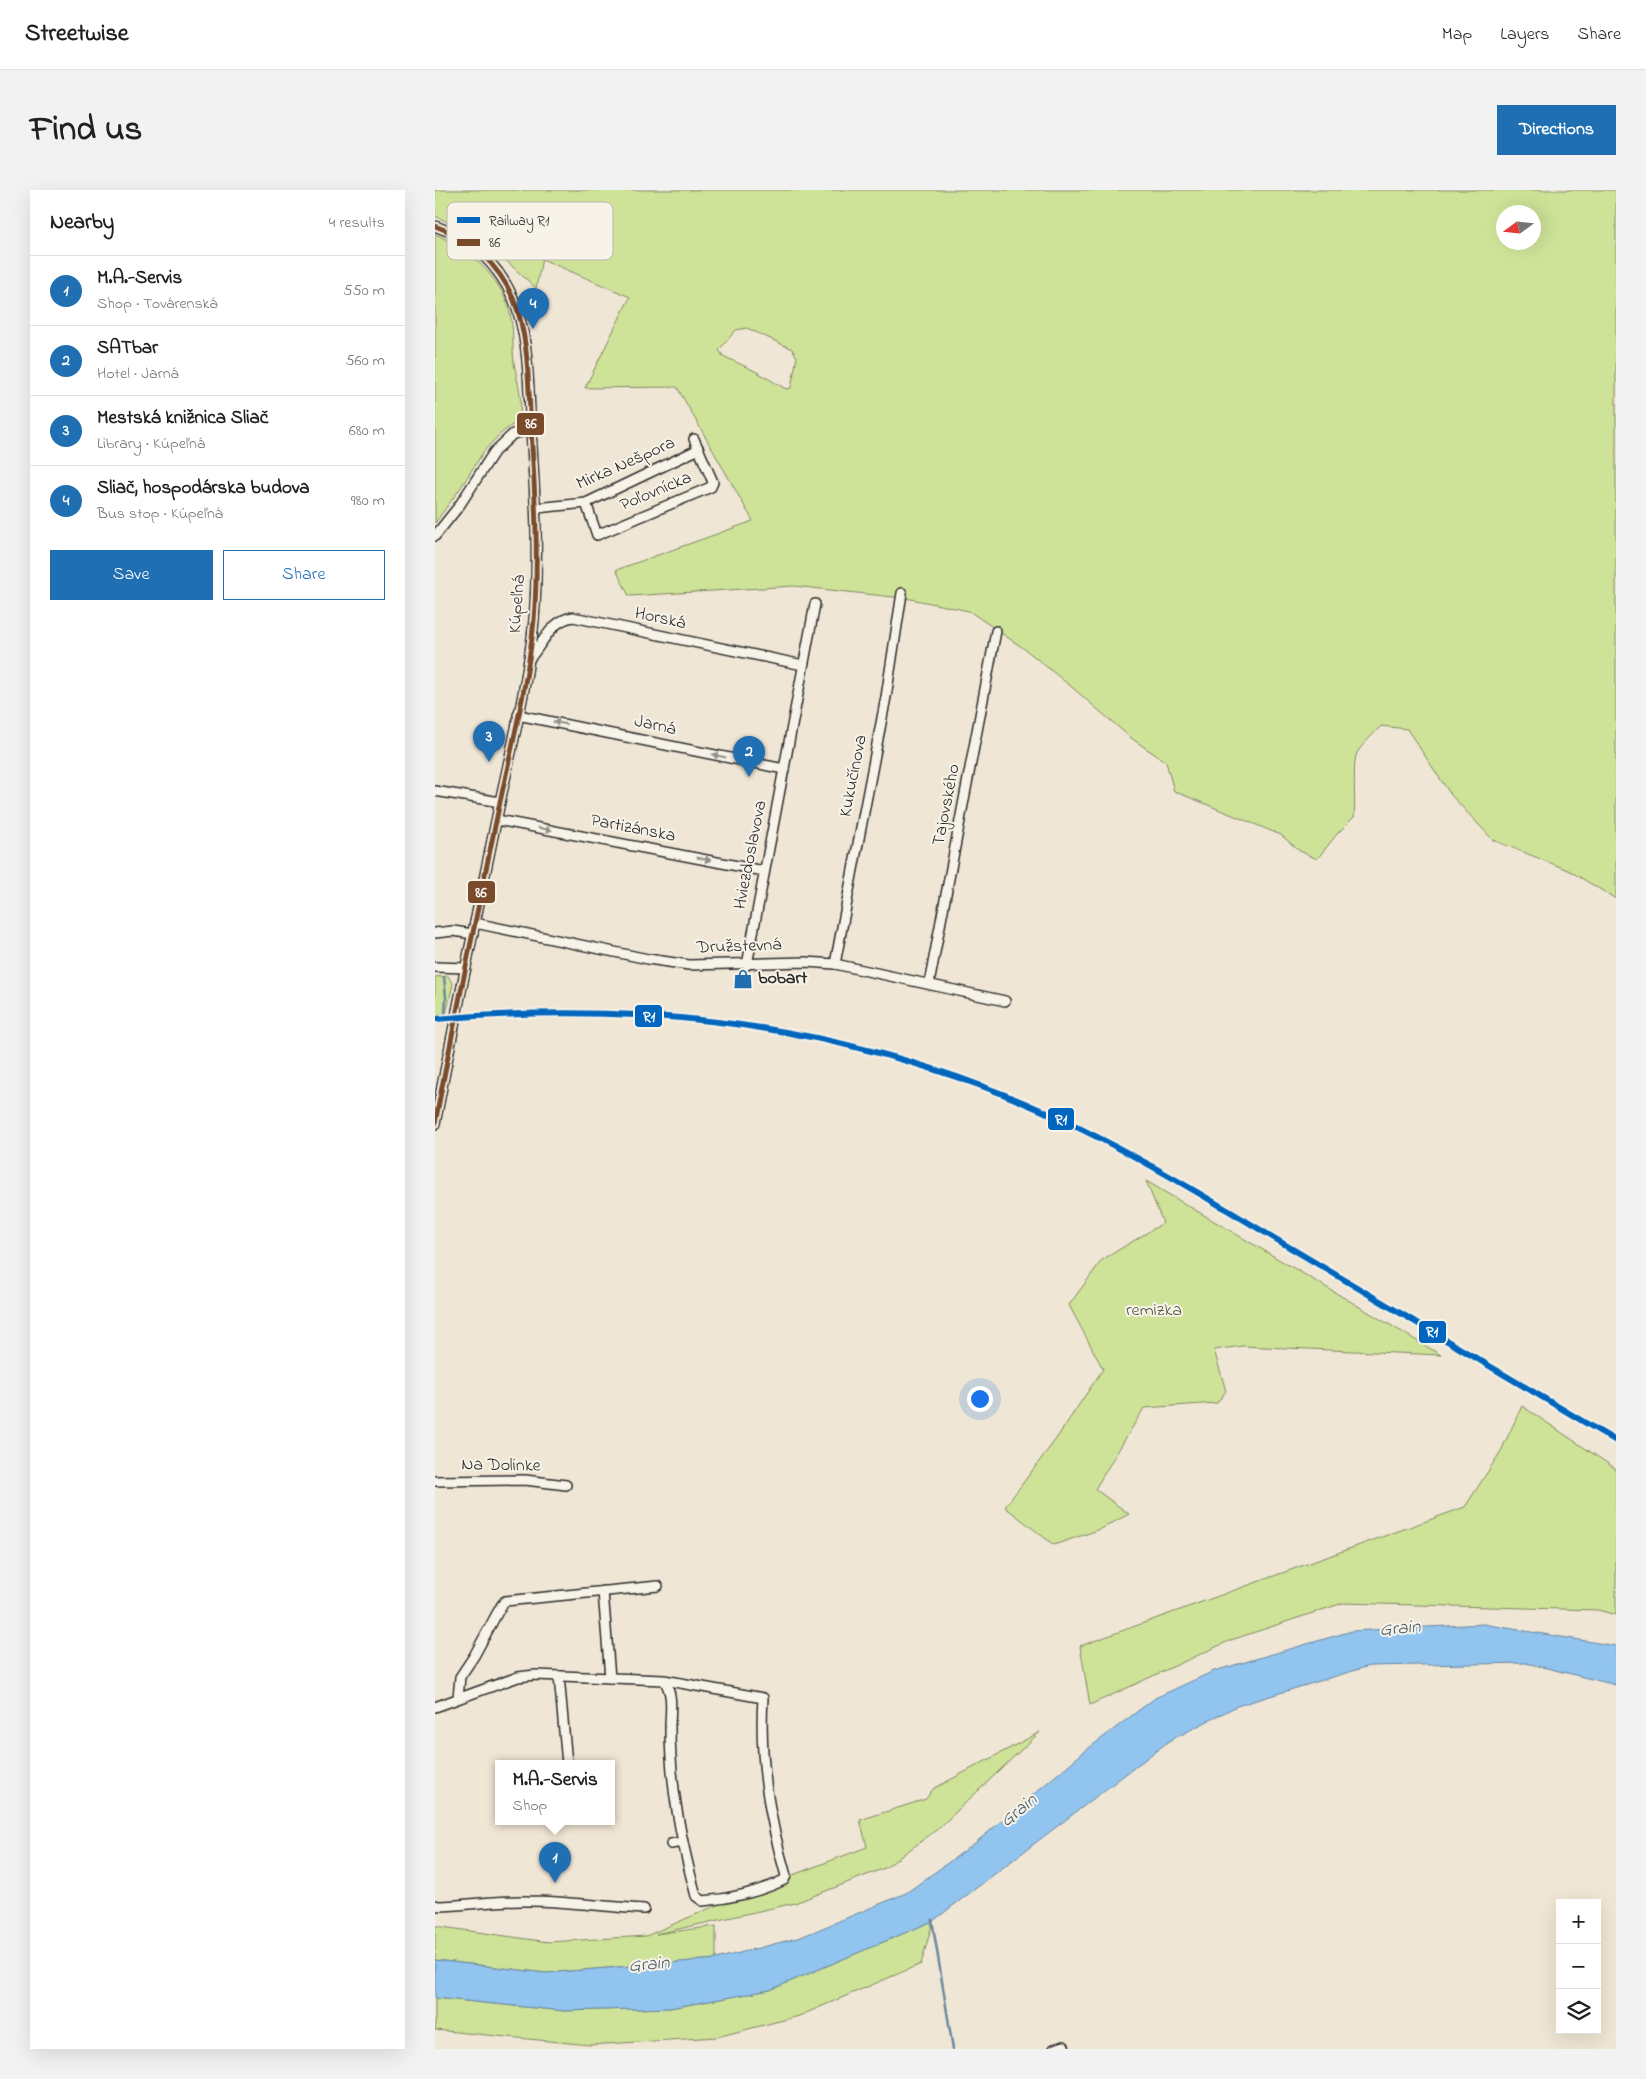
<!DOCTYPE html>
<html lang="en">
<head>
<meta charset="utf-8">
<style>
  body { margin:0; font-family:"Indie Flower",sans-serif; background:#f2f2f2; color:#202124 }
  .controls { position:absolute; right:15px; bottom:15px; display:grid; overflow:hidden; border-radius:0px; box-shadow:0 5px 20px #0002 }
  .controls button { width:45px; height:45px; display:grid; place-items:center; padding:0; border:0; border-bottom:1px solid #e0e0e0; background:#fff; color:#202124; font:25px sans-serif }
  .compass { position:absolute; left:1061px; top:15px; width:45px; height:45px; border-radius:50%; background:#fff; box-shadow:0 5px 20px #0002; rotate:255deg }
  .you { position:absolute; left:544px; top:1208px; width:18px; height:18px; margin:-12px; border:4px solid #fff; border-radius:50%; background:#1a73e8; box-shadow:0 0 0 8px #1a73e833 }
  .badge { display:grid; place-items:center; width:32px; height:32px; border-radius:50%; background:#1f6fb2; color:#fff; font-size:16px; font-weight:700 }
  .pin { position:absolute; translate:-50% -41px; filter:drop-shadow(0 1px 2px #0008) }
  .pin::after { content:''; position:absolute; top:26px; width:18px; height:15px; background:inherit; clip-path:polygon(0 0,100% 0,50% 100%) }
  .popup { position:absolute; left:60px; top:1570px; width:120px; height:65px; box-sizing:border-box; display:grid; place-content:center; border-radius:0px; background:#fff; filter:drop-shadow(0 1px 4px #0005); font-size:16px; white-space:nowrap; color:#757577 }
  .popup b { font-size:19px; color:#202124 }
  .popup::after { content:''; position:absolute; left:50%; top:100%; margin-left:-10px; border:10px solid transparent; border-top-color:#fff }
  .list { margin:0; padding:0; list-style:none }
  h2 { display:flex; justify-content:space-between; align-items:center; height:65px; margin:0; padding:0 20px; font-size:21px }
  h2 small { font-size:16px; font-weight:400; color:#757577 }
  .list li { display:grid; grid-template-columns:32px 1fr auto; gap:15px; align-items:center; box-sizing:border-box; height:70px; padding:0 20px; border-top:1px solid #e0e0e0 }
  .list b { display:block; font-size:19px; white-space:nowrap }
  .list p { margin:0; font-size:16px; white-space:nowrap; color:#757577 }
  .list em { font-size:16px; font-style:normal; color:#757577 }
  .actions { display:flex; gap:10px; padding:15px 20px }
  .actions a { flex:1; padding:11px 0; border:1px solid #1f6fb2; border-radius:0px; text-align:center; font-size:18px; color:#1f6fb2 }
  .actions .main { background:#1f6fb2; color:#fff }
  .icon { flex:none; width:28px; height:28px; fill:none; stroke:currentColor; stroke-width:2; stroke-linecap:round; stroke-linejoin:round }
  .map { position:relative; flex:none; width:1181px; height:1859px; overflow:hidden; border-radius:0px }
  header { display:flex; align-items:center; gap:30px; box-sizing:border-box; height:70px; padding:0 25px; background:#fff; border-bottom:1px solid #e0e0e0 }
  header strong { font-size:24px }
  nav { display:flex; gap:28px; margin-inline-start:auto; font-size:18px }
  .intro { display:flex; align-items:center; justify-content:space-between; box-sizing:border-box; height:120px; padding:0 30px }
  h1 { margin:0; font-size:35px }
  .button { padding:12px 22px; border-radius:0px; background:#1f6fb2; color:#fff; font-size:18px; font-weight:700 }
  main { display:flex; gap:30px; padding:0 30px }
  aside { flex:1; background:#fff; border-radius:0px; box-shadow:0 5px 20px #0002 }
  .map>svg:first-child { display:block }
  .built { fill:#e8d7be }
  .green { fill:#cfe398; stroke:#7d8762; fill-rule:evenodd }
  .water { fill:#91c4ee; stroke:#6887a0 }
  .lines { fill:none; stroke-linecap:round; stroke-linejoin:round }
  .stream { stroke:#6887a0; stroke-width:2.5 }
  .minor-casing { stroke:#2b2b2b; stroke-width:12 }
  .minor { stroke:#f7f3e8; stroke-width:9 }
  .bus-1-casing { stroke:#f7f3e8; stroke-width:9 }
  .bus-1 { stroke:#7a4b2a; stroke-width:5 }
  .rail-1-casing { stroke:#f7f3e8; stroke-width:10 }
  .rail-1 { stroke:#0065bd; stroke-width:6 }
  .oneway { fill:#918f8a }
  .labels { text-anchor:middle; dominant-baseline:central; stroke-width:4; stroke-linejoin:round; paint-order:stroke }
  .street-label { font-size:18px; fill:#2b2b2b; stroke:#f7f3e8 }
  .poi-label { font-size:18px; font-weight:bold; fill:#2b2b2b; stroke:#f7f3e8; text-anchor:start }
  .park-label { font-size:18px; fill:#545946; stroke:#f7f3e8 }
  .water-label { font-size:19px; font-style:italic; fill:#4a5966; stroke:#f7f3e8 }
  .key { fill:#f7f3e8; stroke:#bab7af; stroke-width:1 }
  .key-label { font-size:14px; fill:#2b2b2b }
  .line-badge { stroke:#f7f3e8; stroke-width:2 }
  .badge-label { font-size:14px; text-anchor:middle; font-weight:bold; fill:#fff }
</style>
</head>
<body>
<header>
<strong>Streetwise</strong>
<nav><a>Map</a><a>Layers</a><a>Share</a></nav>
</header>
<div class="intro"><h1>Find us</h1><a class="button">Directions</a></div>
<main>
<aside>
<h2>Nearby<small>4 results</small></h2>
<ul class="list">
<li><span class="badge">1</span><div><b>M.A.-Servis</b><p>Shop · Továrenská</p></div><em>550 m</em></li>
<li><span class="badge">2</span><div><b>SATbar</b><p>Hotel · Jarná</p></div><em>560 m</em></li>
<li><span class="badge">3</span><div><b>Mestská knižnica Sliač</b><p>Library · Kúpeľná</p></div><em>680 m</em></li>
<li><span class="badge">4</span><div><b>Sliač, hospodárska budova</b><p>Bus stop · Kúpeľná</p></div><em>980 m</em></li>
</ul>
<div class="actions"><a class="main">Save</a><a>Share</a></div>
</aside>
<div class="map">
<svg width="1181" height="1859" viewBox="0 0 1181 1859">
  <rect width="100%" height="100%" fill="#f0e6d5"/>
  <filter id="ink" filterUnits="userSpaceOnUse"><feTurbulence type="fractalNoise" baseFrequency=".02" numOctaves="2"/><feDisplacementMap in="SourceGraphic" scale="10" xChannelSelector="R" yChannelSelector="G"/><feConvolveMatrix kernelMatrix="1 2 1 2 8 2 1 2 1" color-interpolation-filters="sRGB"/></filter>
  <g filter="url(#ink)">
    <path class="built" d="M0,824h11l-1,9 -10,1z"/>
    <g class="green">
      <path d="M0,0h1181v709l-48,-29 -75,-30 -42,-45 -44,-66 -26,-3c-7,8 -18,17 -24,27 -5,9 -1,51 -3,64l-17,17 -20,25 -17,-8 -19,-16 -107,-44 -8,-29 -35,-24 -57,-49 -48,-39 -57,-39 -58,-12 -117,-13 -165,10 -13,-26 137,-49 -76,-134 -92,1 45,-91 -88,-38 -6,29 -55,-50 -46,-22zM1068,22h30v30h-30zM312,138l45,21 5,8 -6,31 -5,1 -31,-18 -32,-15 -4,-6 17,-20z"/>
      <path d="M0,44c32,14 67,43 75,79 4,16 2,34 4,50 3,19 10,37 5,57l-19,14 -16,17 -25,39 -24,33z"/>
      <path d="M13,786l5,8 -7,30h-11v-37z"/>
      <path d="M711,991l295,174 -199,-9 -28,4 12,41 -9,12 -73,5 -49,81 34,25 -28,15 -47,16 -49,-38 51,-68 47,-70 -34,-64 33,-45 61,-37z"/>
      <path d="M1087,1216l94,63v146l-18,-5 -255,-7 -112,37 -141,65 -10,-59 385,-139 36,-56z"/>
      <path d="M605,1542l-101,96 -54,40 -90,35 -139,31 60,-8v33l-170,14 -111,-13v-34l113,16 98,-6 99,-43 122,-46 -7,-27 66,-21 7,-10z"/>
      <path d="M498,1731l-12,43 -122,52 -82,21 -127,8 -155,-15v-32l129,13 106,-3 100,-18z"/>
    </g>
    <path class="water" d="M1048,1434l133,22v39l-90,-22 -157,3 -132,40 -68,35 -236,180 -163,69 -100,18 -106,3 -129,-13v-38l111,13 170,-14 85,-22 105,-44 68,-49 111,-93 70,-53 59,-27 138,-40z"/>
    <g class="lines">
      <g class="stream">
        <path d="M9,787l2,20 -1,17"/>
        <path d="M497,1730l21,129"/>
      </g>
      <defs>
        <g id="minor">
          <path d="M0,36c35,12 63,38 78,72 17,40 15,89 18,132 4,63 8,126 3,190 -6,61 -21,122 -34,182 -22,107 -45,214 -65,322"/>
          <path d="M151,313l11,32 114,-48 2,-5 -19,-43"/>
          <path d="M101,318l50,-5 113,-54"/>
          <path d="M0,346l24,-30 35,-54 19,-18 18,-4"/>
          <path d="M94,469c14,-15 22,-39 44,-42l230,48"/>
          <path d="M83,525l266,54"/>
          <path d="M0,601l65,11"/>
          <path d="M62,630l267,51"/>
          <path d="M40,733l173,36 41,6 117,-3 29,2 170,37"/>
          <path d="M0,743l18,-2 20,3"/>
          <path d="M400,774l51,-267 16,-104"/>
          <path d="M312,775l68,-361"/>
          <path d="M0,777l31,1"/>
          <path d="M494,794l67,-353"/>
          <path d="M0,1291l90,-1 41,5"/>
          <path d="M168,1401l7,87"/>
          <path d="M124,1486l8,88"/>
          <path d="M23,1508l2,-21 14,-21 27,-50 4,-5 153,-15"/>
          <path d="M0,1517l83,-30 17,-2 129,5 99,18c-4,62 6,119 23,178l-2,4c-24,12 -55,19 -81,21l-7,-5c-15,-56 -26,-110 -26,-168 0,-17 4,-33 -6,-48"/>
          <path d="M236,1654l11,-2"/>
          <path d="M0,1715l4,1c30,-1 59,-6 89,-5 39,0 77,6 116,8"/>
          <path d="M619,1859l10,-3 1,3"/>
        </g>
      </defs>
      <use href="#minor" class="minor-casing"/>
      <use href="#minor" class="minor"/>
      <defs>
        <path id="bus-1" d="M0,36c35,12 63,38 78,72 17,40 15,89 18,132 4,63 8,126 3,190 -6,61 -21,122 -34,182 -22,107 -45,214 -65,322"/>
      </defs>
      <use href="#bus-1" class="bus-1-casing"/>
      <use href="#bus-1" class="bus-1"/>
      <defs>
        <path id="rail-1" d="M0,829c194,-16 369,0 552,69 107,40 204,100 302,159 109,64 218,129 327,194"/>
      </defs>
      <use href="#rail-1" class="rail-1-casing"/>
      <use href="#rail-1" class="rail-1"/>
    </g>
    <defs><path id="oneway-solid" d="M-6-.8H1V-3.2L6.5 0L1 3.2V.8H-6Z" transform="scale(1.25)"/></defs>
    <g class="oneway">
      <use href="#oneway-solid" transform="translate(125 533) rotate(-169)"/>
      <use href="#oneway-solid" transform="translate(284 566) rotate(-168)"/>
      <use href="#oneway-solid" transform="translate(110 639) rotate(11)"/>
      <use href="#oneway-solid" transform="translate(269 669) rotate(11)"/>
    </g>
  </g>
  <defs>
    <symbol id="shop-bare" viewBox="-9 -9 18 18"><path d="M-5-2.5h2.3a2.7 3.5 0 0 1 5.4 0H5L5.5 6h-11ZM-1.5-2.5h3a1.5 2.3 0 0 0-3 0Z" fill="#1f6fb2" stroke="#f7f3e8" stroke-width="2.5" paint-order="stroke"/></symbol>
  </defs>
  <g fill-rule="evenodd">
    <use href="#shop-bare" x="294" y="775" width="28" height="28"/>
  </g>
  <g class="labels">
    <g class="street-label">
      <text transform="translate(191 274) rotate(-24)">Mirka Nešpora</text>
      <text transform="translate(221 302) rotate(-23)">Poľovnícka</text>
      <text transform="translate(83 414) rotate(-86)">Kúpeľná</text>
      <text transform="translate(225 429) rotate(12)">Horská</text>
      <text transform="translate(220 536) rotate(12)">Jarná</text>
      <text transform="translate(419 586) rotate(-79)">Kukučínova</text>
      <text transform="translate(512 615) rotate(-79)">Tajovského</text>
      <text transform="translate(198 639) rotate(11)">Partizánska</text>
      <text transform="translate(316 665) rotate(-79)">Hviezdoslavova</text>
      <text transform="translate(304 757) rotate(-2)">Družstevná</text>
      <text transform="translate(66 1276) rotate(1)">Na Dolinke</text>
    </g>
    <g class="poi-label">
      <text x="323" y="789">bobart</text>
    </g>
    <g class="park-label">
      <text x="719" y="1121">remizka</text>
    </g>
    <g class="water-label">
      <text transform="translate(965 1439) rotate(-5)">Grain</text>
      <text transform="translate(584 1621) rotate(-39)">Grain</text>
      <text transform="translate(214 1775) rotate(-5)">Grain</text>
    </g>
  </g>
  <rect x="12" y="12" width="166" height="58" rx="8" class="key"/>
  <rect x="22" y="27" width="23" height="6" fill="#0065bd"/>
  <rect x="22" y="49" width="23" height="7" fill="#7a4b2a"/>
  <g class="key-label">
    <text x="54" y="35">Railway R1</text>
    <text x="54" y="57">86</text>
  </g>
  <g class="line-badge">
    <rect x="81" y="222" width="29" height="24" rx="5" fill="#7a4b2a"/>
    <rect x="32" y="690" width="29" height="24" rx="5" fill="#7a4b2a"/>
    <rect x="199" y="814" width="29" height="24" rx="5" fill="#0065bd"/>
    <rect x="612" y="917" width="28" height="24" rx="5" fill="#0065bd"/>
    <rect x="983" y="1130" width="29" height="24" rx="5" fill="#0065bd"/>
  </g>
  <g class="badge-label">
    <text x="96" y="238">86</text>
    <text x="46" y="707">86</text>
    <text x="214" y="831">R1</text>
    <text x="626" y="934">R1</text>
    <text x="997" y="1146">R1</text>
  </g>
</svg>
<div class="controls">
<button>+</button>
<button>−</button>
<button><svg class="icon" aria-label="layers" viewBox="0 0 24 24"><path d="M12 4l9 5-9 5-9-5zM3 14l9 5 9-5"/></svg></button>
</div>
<svg class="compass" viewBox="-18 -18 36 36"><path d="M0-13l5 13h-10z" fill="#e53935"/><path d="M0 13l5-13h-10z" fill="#757577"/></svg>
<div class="you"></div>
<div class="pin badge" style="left:120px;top:1693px">1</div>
<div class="popup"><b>M.A.-Servis</b>Shop</div>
<div class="pin badge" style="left:314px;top:587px">2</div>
<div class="pin badge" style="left:54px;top:572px">3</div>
<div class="pin badge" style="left:98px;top:139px">4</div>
</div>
</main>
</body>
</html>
